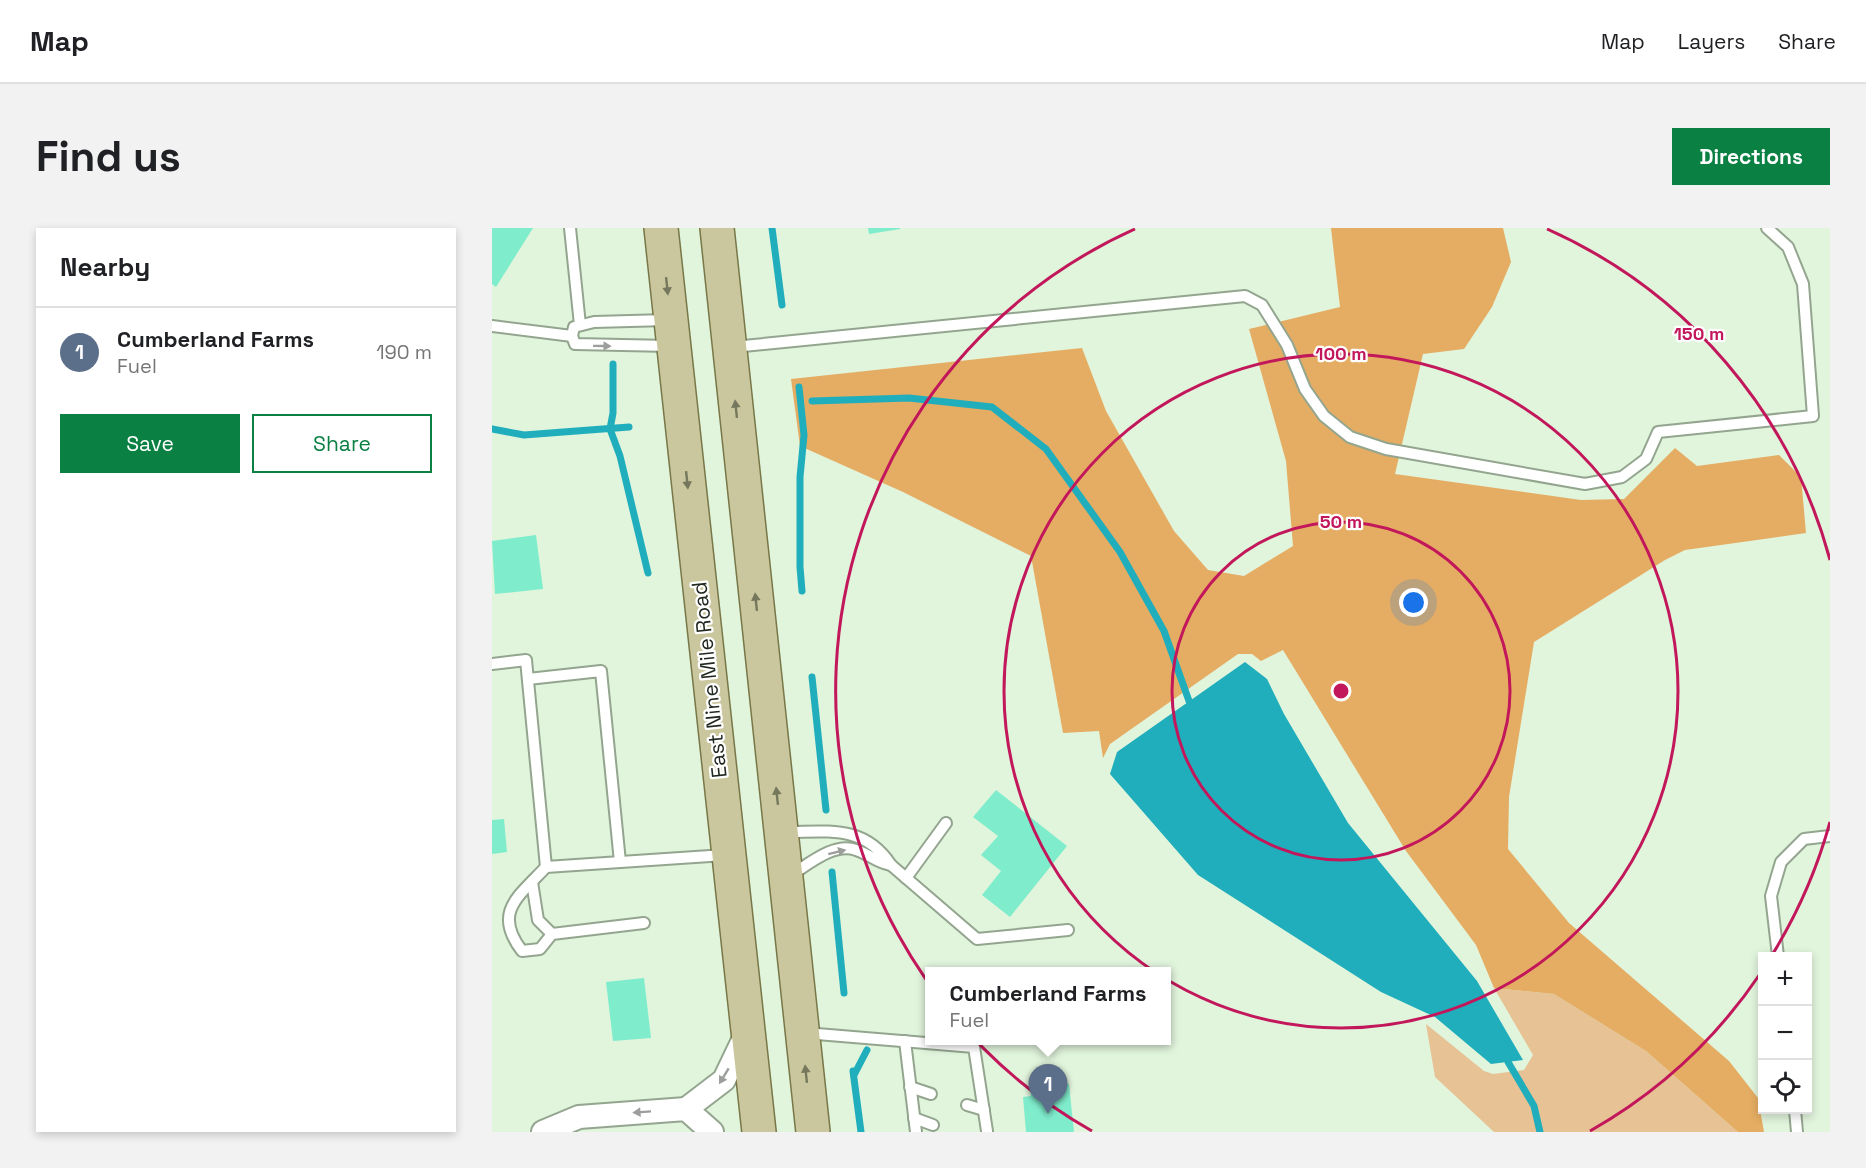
<!DOCTYPE html>
<html lang="en">
<head>
<meta charset="utf-8">
<style>
  body { margin:0; font-family:"Space Grotesk",sans-serif; background:#f2f2f2; color:#202124 }
  .controls { position:absolute; right:18px; bottom:18px; display:grid; overflow:hidden; border-radius:0px; box-shadow:0 3px 9px #0003 }
  .controls button { width:54px; height:54px; display:grid; place-items:center; padding:0; border:0; border-bottom:2px solid #e0e0e0; background:#fff; color:#202124; font:30px sans-serif }
  .you { position:absolute; left:922px; top:375px; width:21px; height:21px; margin:-15px; border:4px solid #fff; border-radius:50%; background:#1a73e8; box-shadow:0 0 0 9px #1a73e833 }
  .badge { display:grid; place-items:center; width:39px; height:39px; border-radius:50%; background:#0b8043; color:#fff; font-size:20px; font-weight:700 }
  .pin { position:absolute; translate:-50% -50px; filter:drop-shadow(0 2px 3px #0008) }
  .pin::after { content:''; position:absolute; top:32px; width:21px; height:18px; background:inherit; clip-path:polygon(0 0,100% 0,50% 100%) }
  .popup { position:absolute; left:433px; top:739px; width:246px; height:78px; box-sizing:border-box; display:grid; place-content:center; border-radius:0px; background:#fff; filter:drop-shadow(0 2px 4px #0005); font-size:20px; white-space:nowrap; color:#757577 }
  .popup b { font-size:22px; color:#202124 }
  .popup::after { content:''; position:absolute; left:50%; top:100%; margin-left:-12px; border:12px solid transparent; border-top-color:#fff }
  .list { margin:0; padding:0; list-style:none }
  h2 { display:flex; justify-content:space-between; align-items:center; height:78px; margin:0; padding:0 24px; font-size:26px }
  h2 small { font-size:20px; font-weight:400; color:#757577 }
  .list li { display:grid; grid-template-columns:39px 1fr auto; gap:18px; align-items:center; box-sizing:border-box; height:90px; padding:0 24px; border-top:2px solid #e0e0e0 }
  .list b { display:block; font-size:22px; white-space:nowrap }
  .list p { margin:0; font-size:20px; white-space:nowrap; color:#757577 }
  .list em { font-size:20px; font-style:normal; color:#757577 }
  .actions { display:flex; gap:12px; padding:18px 24px }
  .actions a { flex:1; padding:14px 0; border:2px solid #0b8043; border-radius:0px; text-align:center; font-size:21px; color:#0b8043 }
  .actions .main { background:#0b8043; color:#fff }
  .icon { flex:none; width:33px; height:33px; fill:none; stroke:currentColor; stroke-width:2; stroke-linecap:round; stroke-linejoin:round }
  .map { position:relative; flex:none; width:1338px; height:904px; overflow:hidden; border-radius:0px }
  header { display:flex; align-items:center; gap:36px; box-sizing:border-box; height:84px; padding:0 30px; background:#fff; border-bottom:2px solid #e0e0e0 }
  header strong { font-size:28px }
  nav { display:flex; gap:33px; margin-inline-start:auto; font-size:21px }
  .intro { display:flex; align-items:center; justify-content:space-between; box-sizing:border-box; height:144px; padding:0 36px }
  h1 { margin:0; font-size:42px }
  .button { padding:15px 27px; border-radius:0px; background:#0b8043; color:#fff; font-size:21px; font-weight:700 }
  main { display:flex; gap:36px; padding:0 36px }
  aside { flex:1; background:#fff; border-radius:0px; box-shadow:0 3px 9px #0003 }
  .map>svg:first-child { display:block }
  .green { fill:#e6c295 }
  .forest { fill:#e5ad63 }
  .water { fill:#20aebc }
  .lines { fill:none; stroke-linecap:round; stroke-linejoin:round }
  .stream { stroke:#20aebc; stroke-width:7 }
  .building { fill:#7fedcc }
  .lane-casing { stroke:#93a58e; stroke-width:14 }
  .street-casing { stroke:#93a58e; stroke-width:26 }
  .primary-casing { stroke:#777748; stroke-width:36 }
  .lane { stroke:#fff; stroke-width:10 }
  .street { stroke:#fff; stroke-width:22 }
  .primary { stroke:#cac79e; stroke-width:33 }
  .oneway { fill:#76785e }
  .oneway2 { fill:#9b9e9a }
  .ring { fill:none; stroke:#c2185b; stroke-width:3 }
  .labels { text-anchor:middle; dominant-baseline:central; stroke-width:4.5; stroke-linejoin:round; paint-order:stroke }
  .street-label { font-size:21px; fill:#21281f; stroke:#fff }
  .centre { fill:#c2185b; stroke:#fff; stroke-width:3 }
  .ring-label { font-size:18px; text-anchor:middle; font-weight:bold; fill:#c2185b; stroke:#fff; stroke-width:4.5; stroke-linejoin:round; paint-order:stroke }
</style>
</head>
<body>
<header>
<strong>Map</strong>
<nav><a>Map</a><a>Layers</a><a>Share</a></nav>
</header>
<div class="intro"><h1>Find us</h1><a class="button">Directions</a></div>
<main>
<aside>
<h2>Nearby<small></small></h2>
<ul class="list">
<li><span class="badge" style="background:#5c6f8a">1</span><div><b>Cumberland Farms</b><p>Fuel</p></div><em>190 m</em></li>
</ul>
<div class="actions"><a class="main">Save</a><a>Share</a></div>
</aside>
<div class="map">
<svg width="1338" height="904" viewBox="0 0 1338 904">
  <rect width="100%" height="100%" fill="#e1f4dc"/>
  <path class="green" d="M1002,760l60,6 92,57 92,81h-244l-59,-55 -9,-53 58,47 9,3 31,-4 9,-15z"/>
  <path class="forest" d="M839,0h172l8,34 -19,45 -28,42 -41,5 -28,120 186,26 43,-1 51,-51 22,18 82,-11 22,22 5,56 -121,17 -20,10 -131,82 -25,155 -1,52 61,74 160,138 29,37 6,34h-26l-92,-81 -92,-57 -60,-6 -18,-43 -70,-94 -123,-201 -22,11 -9,-7h-14l-128,90 -7,14 -4,-27 -36,2 -32,-177 -128,-64 -103,-46 -9,-67 291,-31 24,63 68,120 34,39 36,6 49,-30 -7,-85 -37,-132 91,-22z"/>
  <path class="water" d="M753,434l22,17 17,35 64,109 129,158 46,79 -32,4 -56,-47 -54,-25 -183,-117 -88,-101 7,-22z"/>
  <g class="lines">
    <g class="stream">
      <path d="M280,0l10,77"/>
      <path d="M121,136v49l-3,16 10,27 28,117"/>
      <path d="M307,159l5,48 -4,42v90l2,24"/>
      <path d="M320,173l97,-3 83,9 54,42 74,103 44,79 25,70"/>
      <path d="M0,201l32,6 105,-8"/>
      <path d="M320,449l14,133"/>
      <path d="M340,644l12,121"/>
      <path d="M1016,834l26,44 6,26"/>
      <path d="M361,843l8,61"/>
      <path d="M362,847l13,-25"/>
    </g>
  </g>
  <g class="building">
    <path d="M0,0h41l-37,59 -4,-3z"/>
    <path d="M376,0h32v1l-31,5z"/>
    <path d="M44,307l7,54 -48,5 -3,-53z"/>
    <path d="M504,562l71,56 -57,71 -28,-22 19,-24 -20,-16 17,-19 -25,-19z"/>
    <path d="M12,591l3,33 -15,2v-34z"/>
    <path d="M152,750l7,60 -38,3 -7,-59z"/>
    <path d="M577,856l5,48h-48l-3,-35 8,-1 -1,-8z"/>
  </g>
  <g class="lines">
    <defs>
      <g id="lane">
        <path d="M78,0l10,97"/>
        <path d="M175,92l-73,2 -20,5 -2,9 3,8 95,2"/>
        <path d="M0,98l80,10"/>
        <path d="M241,119l512,-51 17,9 25,40 18,44 19,27 26,21 36,12 199,35 37,-7 24,-18 12,-27 155,-16 -10,-132 -15,-37 -21,-19"/>
        <path d="M0,436l34,-4 20,207 179,-12"/>
        <path d="M36,451l73,-8 19,191"/>
        <path d="M292,604c44,0 80,-8 107,33 -14,-2 -22,-11 -35,-15 -22,-8 -47,14 -65,25"/>
        <path d="M399,637l86,74 91,-9"/>
        <path d="M54,639c-27,29 -54,45 -24,84l18,-2 12,-15 92,-11"/>
        <path d="M414,650l40,-55"/>
        <path d="M40,654l6,38 14,14"/>
        <path d="M1286,728l-7,-60 10,-34 23,-23 26,-3"/>
        <path d="M313,805l169,14 13,84"/>
        <path d="M413,813l11,91"/>
        <path d="M418,859l21,7"/>
        <path d="M475,877l17,5"/>
        <path d="M1303,882l2,22"/>
        <path d="M422,890l19,7"/>
      </g>
      <g id="street">
        <path d="M194,881l38,-29 23,-48"/>
        <path d="M51,904l36,-15 107,-8 26,23"/>
      </g>
      <g id="primary">
        <path d="M169,0l98,904"/>
        <path d="M225,0l96,904"/>
      </g>
    </defs>
    <use href="#lane" class="lane-casing"/>
    <use href="#street" class="street-casing"/>
    <use href="#primary" class="primary-casing"/>
    <use href="#lane" class="lane"/>
    <use href="#street" class="street"/>
    <use href="#primary" class="primary"/>
  </g>
  <defs><path id="oneway-solid" d="M-6-.8H1V-3.2L6.5 0L1 3.2V.8H-6Z" transform="scale(1.5)"/></defs>
  <g class="oneway">
    <use href="#oneway-solid" transform="translate(175 58) rotate(84)"/>
    <use href="#oneway-solid" transform="translate(244 181) rotate(-96)"/>
    <use href="#oneway-solid" transform="translate(195 252) rotate(84)"/>
    <use href="#oneway-solid" transform="translate(264 374) rotate(-96)"/>
    <use href="#oneway-solid" transform="translate(285 568) rotate(-96)"/>
    <use href="#oneway-solid" transform="translate(314 846) rotate(-96)"/>
  </g>
  <g class="oneway2">
    <use href="#oneway-solid" transform="translate(110 118) rotate(1)"/>
    <use href="#oneway-solid" transform="translate(345 624) rotate(-14)"/>
    <use href="#oneway-solid" transform="translate(232 848) rotate(121)"/>
    <use href="#oneway-solid" transform="translate(150 884) rotate(176)"/>
  </g>
  <g class="ring">
    <circle cx="849" cy="463" r="169"/>
    <circle cx="849" cy="463" r="337"/>
    <path d="M1338 594A506 506 0 0 1 1280 727M1268 746A506 506 0 0 1 1098 903M600 903A506 506 0 0 1 643 1M1055 1A506 506 0 0 1 1338 332"/>
  </g>
  <g class="labels">
    <g class="street-label">
      <text transform="translate(217 452) rotate(-96)">East Nine Mile Road</text>
    </g>
  </g>
  <circle cx="849" cy="463" r="9" class="centre"/>
  <g class="ring-label">
    <text x="1207" y="112">150 m</text>
    <text x="849" y="132">100 m</text>
    <text x="849" y="300">50 m</text>
  </g>
</svg>
<div class="controls">
<button>+</button>
<button>−</button>
<button><svg class="icon" aria-label="locate" viewBox="0 0 24 24"><circle cx="12" cy="12" r="6"/><path d="M12 2v4M12 18v4M2 12h4M18 12h4"/></svg></button>
</div>
<div class="you"></div>
<div class="pin badge" style="left:556px;top:886px;background:#5c6f8a">1</div>
<div class="popup"><b>Cumberland Farms</b>Fuel</div>
</div>
</main>
</body>
</html>
